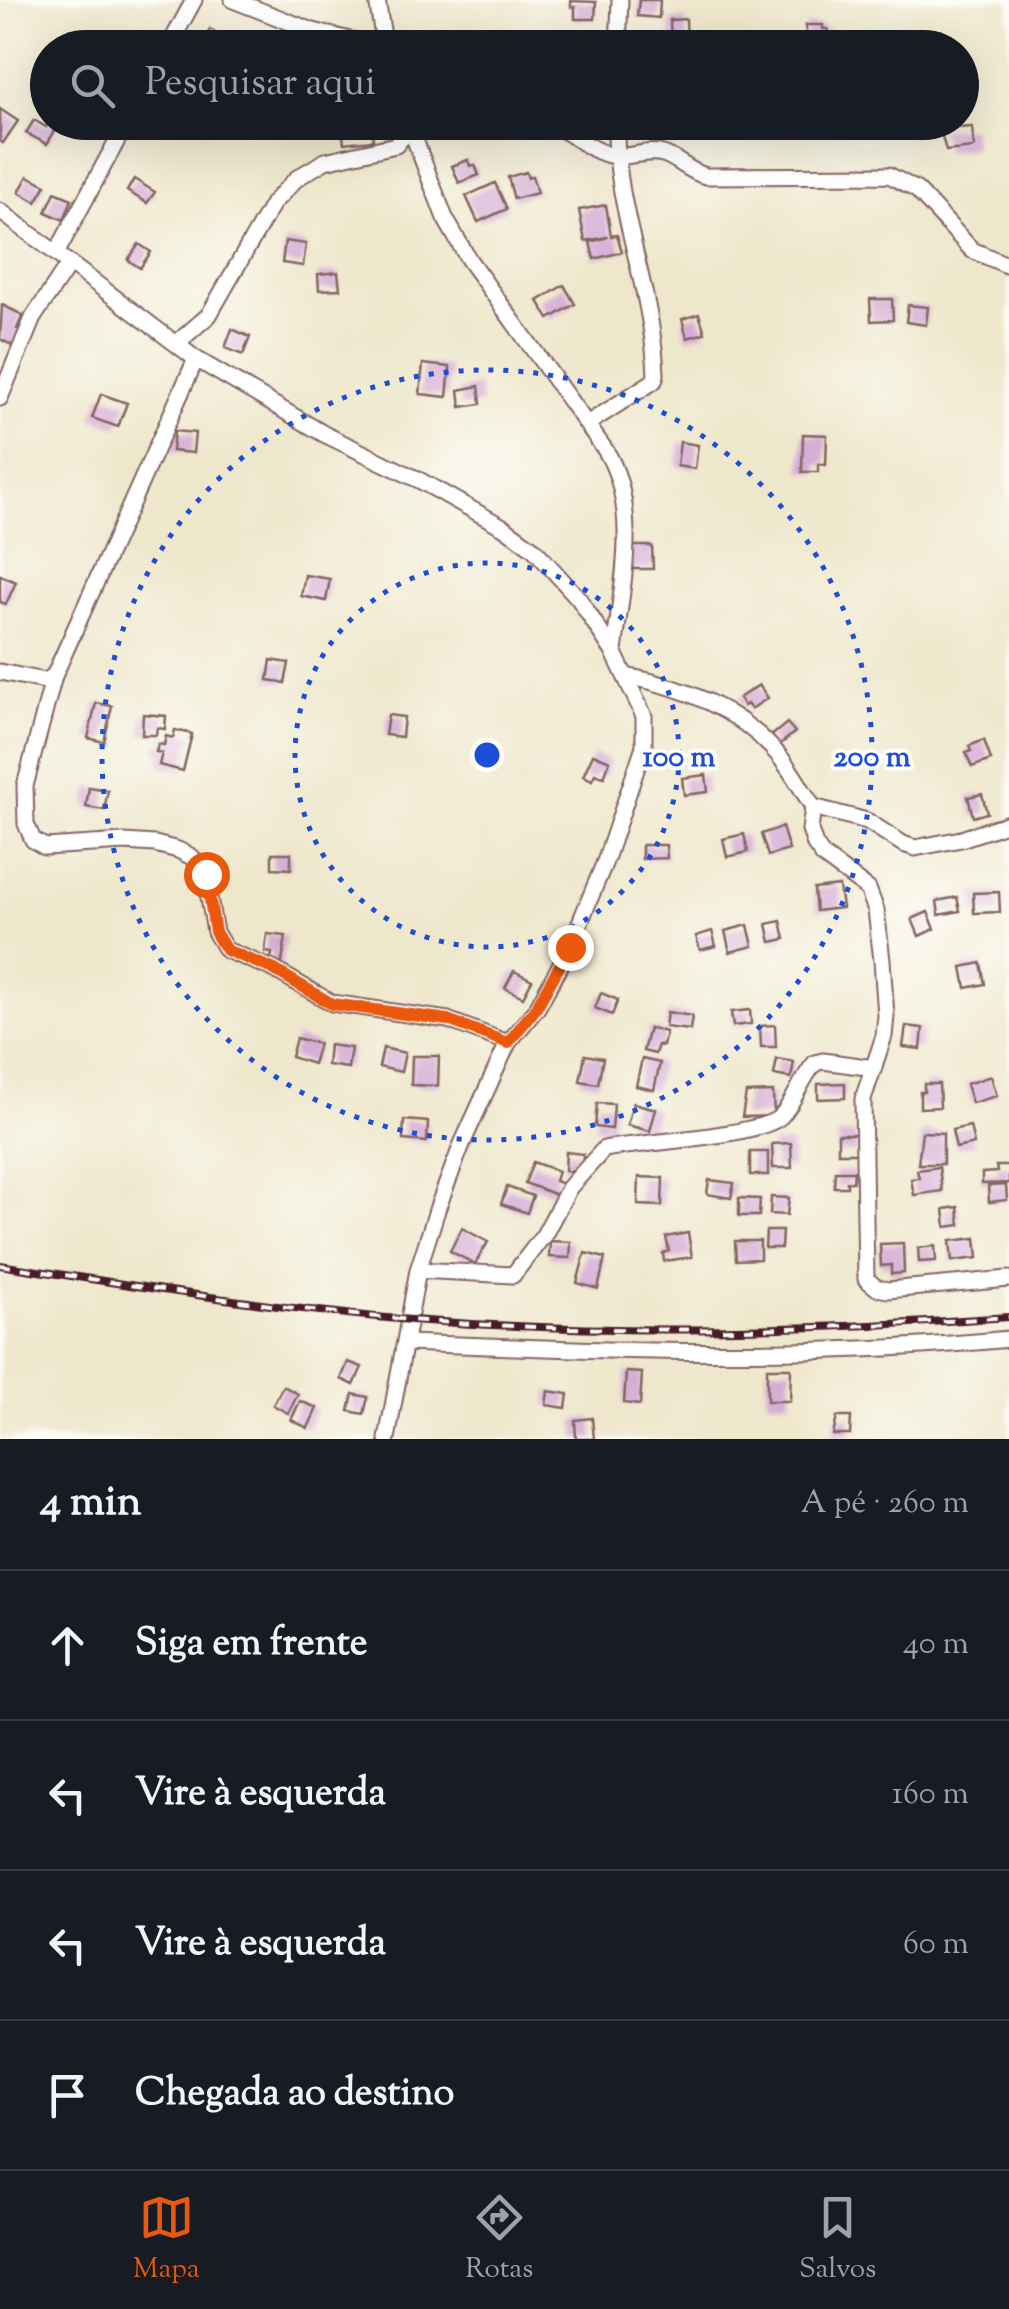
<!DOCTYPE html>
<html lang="pt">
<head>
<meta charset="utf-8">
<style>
  body { margin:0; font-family:"Sorts Mill Goudy",serif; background:#20242c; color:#f1f3f6 }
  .stop { position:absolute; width:30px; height:30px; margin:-22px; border:8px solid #ea580c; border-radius:50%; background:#fff }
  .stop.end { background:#ea580c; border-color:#fff; box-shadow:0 2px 10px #0008 }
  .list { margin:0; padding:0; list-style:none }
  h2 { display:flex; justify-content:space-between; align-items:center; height:130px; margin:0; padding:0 40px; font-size:42px }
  h2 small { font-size:32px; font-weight:400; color:#9ea1a6 }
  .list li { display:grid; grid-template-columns:65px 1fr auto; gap:30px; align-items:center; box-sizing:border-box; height:150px; padding:0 40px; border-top:2px solid #363941 }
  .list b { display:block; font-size:38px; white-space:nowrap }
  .list em { font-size:32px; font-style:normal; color:#9ea1a6 }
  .icon { flex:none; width:55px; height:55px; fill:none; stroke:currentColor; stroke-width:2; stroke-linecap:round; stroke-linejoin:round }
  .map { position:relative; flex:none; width:1009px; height:1439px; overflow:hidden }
  .search { position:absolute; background:#171b24; box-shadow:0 10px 40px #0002; left:30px; right:30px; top:30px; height:110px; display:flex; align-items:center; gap:25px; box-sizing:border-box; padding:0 35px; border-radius:55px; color:#9ea1a6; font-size:38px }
  .sheet { height:730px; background:#171b24 }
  nav { display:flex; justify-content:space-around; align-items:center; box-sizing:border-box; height:140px; border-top:2px solid #363941; background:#171b24; font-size:28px; color:#9ea1a6 }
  nav a { display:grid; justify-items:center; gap:5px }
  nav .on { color:#ea580c }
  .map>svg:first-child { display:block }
  .building { fill:#d6add5 }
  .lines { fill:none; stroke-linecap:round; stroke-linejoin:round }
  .minor-casing { stroke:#846563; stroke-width:19 }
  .minor { stroke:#fff; stroke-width:15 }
  .rail-casing { stroke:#4a1f2b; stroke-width:8 }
  .rail { stroke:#fdfcf7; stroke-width:4; stroke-dasharray:11; stroke-linecap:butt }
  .route { stroke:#ea580c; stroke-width:12 }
  .ring { fill:none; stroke:#1d4ed8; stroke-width:5; stroke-dasharray:5 10 }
  .centre { fill:#1d4ed8; stroke:#fdfcf7; stroke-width:5 }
  .ring-label { font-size:30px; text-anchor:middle; font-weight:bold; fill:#1d4ed8; stroke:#fdfcf7; stroke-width:8; stroke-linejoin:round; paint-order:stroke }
</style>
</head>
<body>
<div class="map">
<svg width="1009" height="1439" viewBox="0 0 1009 1439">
  <rect width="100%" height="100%" fill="#fdfcf7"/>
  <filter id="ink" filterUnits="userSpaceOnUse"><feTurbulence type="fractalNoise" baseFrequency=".01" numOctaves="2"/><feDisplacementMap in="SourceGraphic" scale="20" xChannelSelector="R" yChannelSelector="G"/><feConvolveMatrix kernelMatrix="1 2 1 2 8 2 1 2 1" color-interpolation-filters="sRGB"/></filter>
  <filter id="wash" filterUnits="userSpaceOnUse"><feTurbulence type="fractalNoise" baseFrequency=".0048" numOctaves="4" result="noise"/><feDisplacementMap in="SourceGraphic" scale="40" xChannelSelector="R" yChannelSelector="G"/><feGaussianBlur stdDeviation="2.25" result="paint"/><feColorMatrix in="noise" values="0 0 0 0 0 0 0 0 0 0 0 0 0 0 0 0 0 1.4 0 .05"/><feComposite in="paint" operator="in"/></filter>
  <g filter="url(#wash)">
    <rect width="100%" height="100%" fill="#efe7cc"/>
    <g id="blocks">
      <g class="building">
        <path d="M639,0h21l-1,18 -22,-2z"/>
        <path d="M571,1l25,1 -1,17h-20v-12h-4z"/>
        <path d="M686,19l1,27 -16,1 -1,-27z"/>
        <path d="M806,25h17v4h5v19h-22z"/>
        <path d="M210,29l28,15 -2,4h-36z"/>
        <path d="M0,109l18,12 -15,22 -3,-2z"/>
        <path d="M34,120l12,7 3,-5h11l-13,22 -21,-11z"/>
        <path d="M341,122h31l1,18 -29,3z"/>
        <path d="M972,127l2,21 -28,3 -6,-22z"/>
        <path d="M468,160l2,6 5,-1 4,10 -20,8 -7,-17z"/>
        <path d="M526,172l2,6 4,-2 5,17 -23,6 -6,-22z"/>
        <path d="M28,176l18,9 -10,17 -17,-10z"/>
        <path d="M134,179l21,13 -8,11 -20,-12z"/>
        <path d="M495,183l12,26 -29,13 -12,-26z"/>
        <path d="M55,192l17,7 -8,21 -18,-8z"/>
        <path d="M606,205l5,31 6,-1 5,17 -28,7 -4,-17 18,-5 -23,4 -6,-31z"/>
        <path d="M285,241l21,3 -3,22 -21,-3z"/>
        <path d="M139,244l12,8 -11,16 -12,-8z"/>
        <path d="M338,272l2,17 -21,1 -1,-16z"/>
        <path d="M564,285l11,19 -26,15 -11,-18z"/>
        <path d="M870,299h22l1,21 -22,1z"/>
        <path d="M2,305l21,10 -6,14 6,3 -7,15 -16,-8z"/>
        <path d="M908,305l20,2 -2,18 -20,-3z"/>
        <path d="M699,314l6,19 -18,5 -5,-19z"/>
        <path d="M232,329l18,8 -7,18 -18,-7z"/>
        <path d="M423,364l27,3 -3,30 -27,-3z"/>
        <path d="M479,386l2,18 -20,3 -2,-17z"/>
        <path d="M101,394l26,9 -9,24 -26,-9z"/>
        <path d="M174,431l21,2 -2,20 -21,-2z"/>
        <path d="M803,434l24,1 -1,30 -8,-1v8h-16z"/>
        <path d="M680,442l18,3 -3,24 -18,-3z"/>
        <path d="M627,546h25l1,23h-26z"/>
        <path d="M0,575l16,7 -10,22 -6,-2z"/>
        <path d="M305,575l25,4 -4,22 -25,-5z"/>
        <path d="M271,660l18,3 -4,20 -17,-3z"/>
        <path d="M759,685l9,13 -17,11 -4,-5 -3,2 -5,-8z"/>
        <path d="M96,703l16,3 -8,36 -16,-4z"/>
        <path d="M143,714l23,2 -1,13 -8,-1 -1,7h-14z"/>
        <path d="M388,715l16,2 -2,20 -17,-2z"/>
        <path d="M787,723l8,9 -18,15 -8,-9z"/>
        <path d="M175,730l17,4 -9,37 -24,-6 3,-12 -6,-1 2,-8 6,1 2,-9 7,2z"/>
        <path d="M984,740l7,20 -19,7 -6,-14 5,-2 -2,-5z"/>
        <path d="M593,754l17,7 -6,16 -9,-3 -3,6 -9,-4z"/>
        <path d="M706,775l2,17 -24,3 -2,-17z"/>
        <path d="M89,787l19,3 -4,20 -18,-3z"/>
        <path d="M982,794l5,19 -14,4 -5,-20z"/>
        <path d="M782,827l7,23 -21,6 -7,-22z"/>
        <path d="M744,834l4,18 -21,5 -4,-18z"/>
        <path d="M642,845h24l1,13 -25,1z"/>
        <path d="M272,853h19v16l-19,-1z"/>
        <path d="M839,886l3,22 -26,3 -2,-22z"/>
        <path d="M999,892l1,20 -26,1 -1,-20z"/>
        <path d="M957,897l3,14 -21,4 -2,-14z"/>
        <path d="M928,912l7,17 -16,7 -7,-17z"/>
        <path d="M781,921l4,18 -14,3 -4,-18z"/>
        <path d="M748,925l5,21 -23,6 -5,-21z"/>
        <path d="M712,931l4,15 -16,4 -4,-14z"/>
        <path d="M267,934l19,2 -5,33 -12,-1 3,-15 -7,-1z"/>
        <path d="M981,963l4,21 -19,4 -4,-21z"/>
        <path d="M514,971l18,9 -9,17 -18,-9z"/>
        <path d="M601,993l17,7 -6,15 -17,-7z"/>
        <path d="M750,1010l1,14 -18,2 -2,-14z"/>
        <path d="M667,1012l25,4 -2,14 -25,-3z"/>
        <path d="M775,1025l1,22h-15l-1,-21z"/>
        <path d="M906,1026l17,2 -2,21 -18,-2z"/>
        <path d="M649,1028l17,4 -3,14 -5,-1 -3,9 -12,-3z"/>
        <path d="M296,1038l23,6 -6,20 -22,-7z"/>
        <path d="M329,1045l22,3 -3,20 -21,-3z"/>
        <path d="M383,1048l22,5 -4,19 -22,-5z"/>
        <path d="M585,1055l18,3 -5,26 -18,-3z"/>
        <path d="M412,1056h27l-1,30 -27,-1z"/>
        <path d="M642,1059l18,4 -6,27 -18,-4z"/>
        <path d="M777,1059l17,3 -3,16 -17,-3z"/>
        <path d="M991,1076l6,20 -25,7 -6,-19z"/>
        <path d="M845,1083v15l-27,1v-15z"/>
        <path d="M924,1084h15l1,23 -20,1v-16h4z"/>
        <path d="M773,1092l1,24 -32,1 4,-24z"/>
        <path d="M597,1103l17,1 -2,25 -17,-2z"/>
        <path d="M633,1103l23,6 -6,22 -23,-6z"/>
        <path d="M404,1120l24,2 -1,20 -24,-2z"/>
        <path d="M970,1126l4,18 -18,4 -4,-18z"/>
        <path d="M922,1132l21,1v31h-25z"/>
        <rect x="838" y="1134" width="18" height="19"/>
        <path d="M791,1143l1,25h-19l-1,-24z"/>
        <path d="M566,1152l17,2 -1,18 -17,-1z"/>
        <rect x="750" y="1152" width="18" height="23"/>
        <path d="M533,1162l25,9 -3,10 8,3 -4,12 -34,-13z"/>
        <path d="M996,1166h13v17l-27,1v-11l15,-1z"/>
        <path d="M939,1167l3,24 -28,4 -3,-16 8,-1 -2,-8z"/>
        <path d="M835,1171h19l-1,11h-6v5h-13z"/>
        <path d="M639,1177l24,1 -1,28 -24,-1z"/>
        <path d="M709,1180l25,3 -3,15 -24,-4z"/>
        <path d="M1006,1185l1,15 -18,2 -1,-16z"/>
        <path d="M507,1187l26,9 -6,17 -26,-9z"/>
        <path d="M771,1197l18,1 -2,17 -17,-1z"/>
        <path d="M739,1198l21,1 -1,17h-20z"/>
        <path d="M958,1207l2,18 -14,2 -2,-18z"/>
        <path d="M462,1228l26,14 -13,22 -25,-13z"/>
        <path d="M766,1231h16l-1,17h-16z"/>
        <path d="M688,1233l4,24 -28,4 -1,-8 6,-2 -3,-14z"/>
        <path d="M976,1238l2,20 -26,3 -2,-20z"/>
        <path d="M550,1241l21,1 -1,16 -21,-1z"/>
        <path d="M735,1241h25v18l-24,1z"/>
        <path d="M903,1243l1,30 -13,1v-9l-10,1 -1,-22z"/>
        <path d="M935,1246l1,15 -17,1 -1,-14z"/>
        <path d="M585,1253l20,5 -7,31 -21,-6z"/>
        <path d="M348,1362l14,5 -8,18 -13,-6z"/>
        <path d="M767,1368h24l-1,33h-23z"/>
        <path d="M626,1372l16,1 -2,32 -16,-2z"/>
        <path d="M283,1386l15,8 -10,19 -15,-8z"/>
        <path d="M548,1391l20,3 -2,14 -20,-3z"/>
        <path d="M353,1394l15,3 -4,17 -15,-3z"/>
        <path d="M300,1401l17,7 -9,20 -17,-8z"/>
        <path d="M837,1417h14l-1,18h-17z"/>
        <path d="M592,1418l2,21h-18l-1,-19z"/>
      </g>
    </g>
  </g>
  <g filter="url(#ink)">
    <use href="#blocks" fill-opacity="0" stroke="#846563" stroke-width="2.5"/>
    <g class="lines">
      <defs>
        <g id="minor">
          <path d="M233,0l80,31 70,17"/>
          <path d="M377,0l8,48"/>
          <path d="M168,48l26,-48"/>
          <path d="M618,48l2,-48"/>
          <path d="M408,122l37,96 24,42 137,191c35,58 15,138 8,201"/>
          <path d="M549,122c21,10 43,31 66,34 16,2 32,-7 48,-2 16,5 26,18 43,22l183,-1 28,15 55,60 37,16"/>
          <path d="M0,211l196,148 128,75 95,46 86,48 29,21 45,50 35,54 30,63v30l-38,113 -36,88 -33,61 -29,35 -46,101 -24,63 -20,63 -31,169"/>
          <path d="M57,252l70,-130"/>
          <path d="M177,343l32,-28 64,-112 24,-25 28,-17 71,-16 14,-17"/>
          <path d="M196,359l-142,317 -29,110 1,38 7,16 12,7 79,-5 31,2 23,6 14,7 13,17 10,58 11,18 47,19 59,34 116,17 60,23"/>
          <path d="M0,398l33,-80 36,-54"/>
          <path d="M587,424l67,-43 2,-6c-3,-86 -42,-167 -40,-253"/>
          <path d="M0,672l45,9 9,-5"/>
          <path d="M626,676c54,10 108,31 146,72 17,17 28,39 41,59l-3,23 5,15 8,11 45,33 8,21 6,50 4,56 -2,20 -21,63 3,180 11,9 11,2 121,-11"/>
          <path d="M813,807l54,14 36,23 12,4 46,-9 48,-16"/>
          <path d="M418,1270l95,5 31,-40 25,-47 35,-39c31,-6 159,-13 177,-33 14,-15 20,-37 34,-53l8,-2 51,7"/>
          <path d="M407,1343c200,8 402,16 602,-4"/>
        </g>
      </defs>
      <use href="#minor" class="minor-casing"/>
      <use href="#minor" class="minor"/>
      <defs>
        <path id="rail" d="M0,1265c137,21 274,44 412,55 199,15 399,11 597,-3"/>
      </defs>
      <use href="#rail" class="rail-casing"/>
      <use href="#rail" class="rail"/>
    </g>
  </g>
  <g class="lines" filter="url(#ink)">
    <path class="route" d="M206,874l9,58 11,18 47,19 59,35 116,16 60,23 28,-35 34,-61"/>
  </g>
  <g class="ring">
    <circle cx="487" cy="755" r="192"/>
    <circle cx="487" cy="755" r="385"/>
  </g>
  <circle cx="487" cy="755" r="15" class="centre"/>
  <g class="ring-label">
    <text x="679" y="766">100 m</text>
    <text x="872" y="766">200 m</text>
  </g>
</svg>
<div class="stop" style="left:206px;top:874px"></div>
<div class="stop end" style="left:570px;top:947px"></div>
<div class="search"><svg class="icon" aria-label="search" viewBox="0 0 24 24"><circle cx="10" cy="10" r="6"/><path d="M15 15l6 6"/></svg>Pesquisar aqui</div>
</div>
<section class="sheet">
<h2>4 min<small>A pé · 260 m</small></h2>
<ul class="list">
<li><svg class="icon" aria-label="ahead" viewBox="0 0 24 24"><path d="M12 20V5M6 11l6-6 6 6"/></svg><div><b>Siga em frente</b></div><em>40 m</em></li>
<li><svg class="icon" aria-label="left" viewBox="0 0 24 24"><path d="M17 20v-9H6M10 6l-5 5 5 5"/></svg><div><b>Vire à esquerda</b></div><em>160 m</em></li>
<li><svg class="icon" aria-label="left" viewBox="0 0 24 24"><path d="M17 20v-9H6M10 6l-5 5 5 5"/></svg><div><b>Vire à esquerda</b></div><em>60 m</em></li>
<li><svg class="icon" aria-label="arrive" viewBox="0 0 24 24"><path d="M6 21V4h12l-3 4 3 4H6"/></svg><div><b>Chegada ao destino</b></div></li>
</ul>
</section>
<nav>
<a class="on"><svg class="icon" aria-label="map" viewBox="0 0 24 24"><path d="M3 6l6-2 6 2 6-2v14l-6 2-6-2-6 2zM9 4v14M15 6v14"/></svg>Mapa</a>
<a><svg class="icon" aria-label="directions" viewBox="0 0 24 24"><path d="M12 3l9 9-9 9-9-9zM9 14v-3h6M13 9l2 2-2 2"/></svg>Rotas</a>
<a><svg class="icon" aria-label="saved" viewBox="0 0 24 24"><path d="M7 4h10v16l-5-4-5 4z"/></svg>Salvos</a>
</nav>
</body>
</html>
